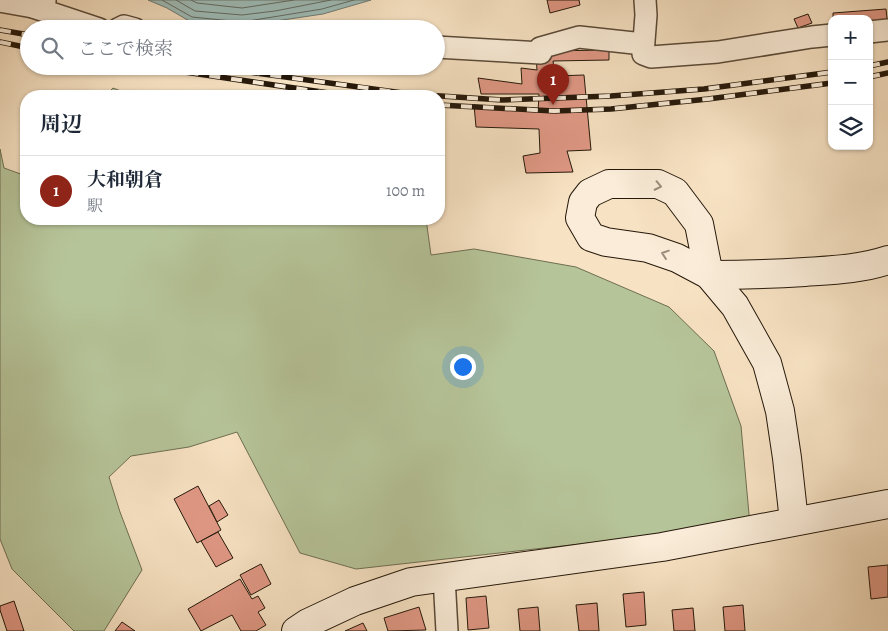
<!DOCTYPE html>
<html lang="ja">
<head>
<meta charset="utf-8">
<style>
  body { margin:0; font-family:Alegreya,"Noto Serif JP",serif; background:#f2f2f3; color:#1f2937 }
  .controls { position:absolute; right:15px; top:15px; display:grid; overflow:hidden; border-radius:10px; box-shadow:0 1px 4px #0004 }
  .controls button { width:45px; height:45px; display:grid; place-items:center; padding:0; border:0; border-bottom:1px solid #e0e1e3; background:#fff; color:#1f2937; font:25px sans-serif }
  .you { position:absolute; left:462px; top:366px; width:18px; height:18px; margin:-12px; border:4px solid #fff; border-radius:50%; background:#1a73e8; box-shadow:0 0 0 8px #1a73e833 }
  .badge { display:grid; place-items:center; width:32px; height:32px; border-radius:50%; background:#8f2418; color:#fff; font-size:16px; font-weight:700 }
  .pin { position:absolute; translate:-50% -41px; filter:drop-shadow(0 1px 2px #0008) }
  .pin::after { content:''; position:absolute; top:26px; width:18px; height:15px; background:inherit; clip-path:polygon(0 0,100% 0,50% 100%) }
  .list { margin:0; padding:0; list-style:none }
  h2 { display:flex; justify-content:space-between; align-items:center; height:65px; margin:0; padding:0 20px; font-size:21px }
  h2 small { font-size:16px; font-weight:400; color:#747a83 }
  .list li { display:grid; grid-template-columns:32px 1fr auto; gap:15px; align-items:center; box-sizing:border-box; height:70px; padding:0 20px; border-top:1px solid #e0e1e3 }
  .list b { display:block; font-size:19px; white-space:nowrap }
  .list p { margin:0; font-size:16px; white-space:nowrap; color:#747a83 }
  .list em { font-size:16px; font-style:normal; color:#747a83 }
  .icon { flex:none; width:28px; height:28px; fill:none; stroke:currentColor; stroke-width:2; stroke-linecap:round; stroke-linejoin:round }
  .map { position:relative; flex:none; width:888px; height:631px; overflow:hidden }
  .search { position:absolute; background:#fff; box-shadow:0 1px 4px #0004; left:20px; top:20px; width:425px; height:55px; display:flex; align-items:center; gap:12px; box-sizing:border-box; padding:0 18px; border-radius:28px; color:#747a83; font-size:19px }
  .panel { position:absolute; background:#fff; box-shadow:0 1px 4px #0004; left:20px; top:90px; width:425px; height:135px; border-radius:20px }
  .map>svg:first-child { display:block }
  .green { fill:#b6c499; stroke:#6e6e52 }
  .water { fill:#9ebdb9; stroke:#6e7b73 }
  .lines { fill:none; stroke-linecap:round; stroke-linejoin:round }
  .shore { stroke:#626a62; stroke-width:1 }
  .building { fill:#e09885; stroke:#25180a }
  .street-casing { stroke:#5a4a38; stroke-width:24 }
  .secondary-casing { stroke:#25180a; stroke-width:30 }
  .street { stroke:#faecd8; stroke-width:21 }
  .secondary { stroke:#faecd8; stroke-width:28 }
  .rail-casing { stroke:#25180a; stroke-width:5.5 }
  .rail { stroke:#faecd8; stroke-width:4; stroke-dasharray:11; stroke-linecap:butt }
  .oneway { stroke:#9a8d7b }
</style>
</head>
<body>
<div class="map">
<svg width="888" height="631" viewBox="0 0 888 631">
  <rect width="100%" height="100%" fill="#f7e2c3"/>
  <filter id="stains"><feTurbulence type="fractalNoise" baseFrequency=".004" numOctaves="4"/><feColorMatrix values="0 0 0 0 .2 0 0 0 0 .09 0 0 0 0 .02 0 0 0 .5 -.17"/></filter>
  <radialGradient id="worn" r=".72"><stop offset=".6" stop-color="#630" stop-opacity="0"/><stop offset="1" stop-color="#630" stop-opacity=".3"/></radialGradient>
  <g class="green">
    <path d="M113,88l21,8h-29z"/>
    <path d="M0,149l4,19 22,8v43h400l5,36 43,-6 102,18 93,40 45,44 27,75 9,99 -394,44 -56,-16 -63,-121 -48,15 -58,9 -22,21 11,35 22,58 -38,61h-30l-62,-62 -12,-30z"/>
  </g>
  <path class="water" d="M148,0h223l-48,14 -81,12 -51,-4 -24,-14z"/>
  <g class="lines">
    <g class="shore">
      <path d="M162,0l30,17 50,5 80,-13 32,-9"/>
      <path d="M176,0l19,11 47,4 33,-4 56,-11"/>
      <path d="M191,0l6,3 45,5 52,-8"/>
    </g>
  </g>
  <g class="building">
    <path d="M547,0h32l1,5 -30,8z"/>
    <path d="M886,9l2,18 -19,1v-9h-36v-6z"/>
    <path d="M808,14l4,9 -14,5 -4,-9z"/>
    <path d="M609,50v10l-56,1 2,15 29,-1 7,75 -24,1 6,21 -47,1 -3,-17 17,-3 -1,-24 -63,-2 -2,-22 64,7 1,-18h-58l-3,-16 44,6 -1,-16 16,2 -1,-14 7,-5z"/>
    <path d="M198,486l23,44 -24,13 -23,-44z"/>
    <path d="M219,500l9,15 -11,7 -8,-16z"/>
    <path d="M218,532l15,26 -17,9 -15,-26z"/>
    <path d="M261,564l10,20 -20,11 -11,-20z"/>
    <path d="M888,565v32l-17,2 -3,-32z"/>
    <path d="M240,579l12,20 6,-3 7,12 -7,4 8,13 -10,6h-15l-9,-16 -31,16 -13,-22z"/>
    <path d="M644,592l2,33 -20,2 -3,-33z"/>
    <path d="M486,596l3,32 -21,2 -2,-32z"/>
    <path d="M14,601l10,30h-17l-7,-21v-4z"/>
    <path d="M597,603l2,28h-20l-3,-26z"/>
    <path d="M743,605l2,26h-20l-2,-24z"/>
    <path d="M419,607l7,23 -38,1 -4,-13z"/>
    <path d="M538,607l2,24h-20l-2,-22z"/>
    <path d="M693,608l2,23h-21l-2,-21z"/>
    <path d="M122,622l13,9h-20z"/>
    <path d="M363,623l4,8h-22z"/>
  </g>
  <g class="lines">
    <defs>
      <g id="street">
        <path d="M645,0l1,15 -3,39 8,3 67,-5 94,-15 20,-2"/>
        <path d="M0,1l33,6 12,-6"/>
        <path d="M33,7l66,22"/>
        <path d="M118,29l6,-3 11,3"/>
        <path d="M869,32l19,-2"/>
        <path d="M436,47l105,6 -1,-5 39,-11 64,7"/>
        <path d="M444,577l3,54"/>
      </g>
      <g id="secondary">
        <path d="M709,275l-10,-51 -24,-32 -17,-8h-49l-19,9 -7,9 -3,16 11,19 15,5 42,6 29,10 32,17 26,31 32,57 13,48 7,47 7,63"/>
        <path d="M709,275c32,0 64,-1 96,-3 28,-2 56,-3 83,-12"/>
        <path d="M296,631l12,-8 47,-22 56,-19 251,-35 226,-43"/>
      </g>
    </defs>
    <use href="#street" class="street-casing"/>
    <use href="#secondary" class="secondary-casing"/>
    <use href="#street" class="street"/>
    <use href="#secondary" class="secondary"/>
    <defs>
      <g id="rail">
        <path d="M0,30l29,5"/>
        <path d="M0,42l29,6"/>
        <path d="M144,66l205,30"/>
        <path d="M205,66l205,28 92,6 109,-4 93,-7 128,-17"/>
        <path d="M869,66l19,-4"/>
        <path d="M869,77l19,-4"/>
        <path d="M439,105l115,6 57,-2 97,-10 124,-16"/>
      </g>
    </defs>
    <use href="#rail" class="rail-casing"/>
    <use href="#rail" class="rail"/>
  </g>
  <defs><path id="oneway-chevron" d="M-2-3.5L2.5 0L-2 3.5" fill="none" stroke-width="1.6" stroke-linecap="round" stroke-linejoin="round" transform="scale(1.25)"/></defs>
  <g class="oneway">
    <use href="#oneway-chevron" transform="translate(658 186) rotate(12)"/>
    <use href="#oneway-chevron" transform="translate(665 254) rotate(-161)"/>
  </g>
  <rect width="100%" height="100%" filter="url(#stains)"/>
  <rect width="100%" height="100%" fill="url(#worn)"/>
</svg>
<div class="controls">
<button>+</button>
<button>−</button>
<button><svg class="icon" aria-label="layers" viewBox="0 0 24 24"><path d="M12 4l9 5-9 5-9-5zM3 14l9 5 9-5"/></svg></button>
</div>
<div class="you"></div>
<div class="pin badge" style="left:553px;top:105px">1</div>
<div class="search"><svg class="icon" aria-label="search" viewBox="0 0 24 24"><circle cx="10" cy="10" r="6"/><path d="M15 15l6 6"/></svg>ここで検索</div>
<section class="panel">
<h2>周辺<small></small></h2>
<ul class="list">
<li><span class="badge">1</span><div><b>大和朝倉</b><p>駅</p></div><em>100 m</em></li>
</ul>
</section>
</div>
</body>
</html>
